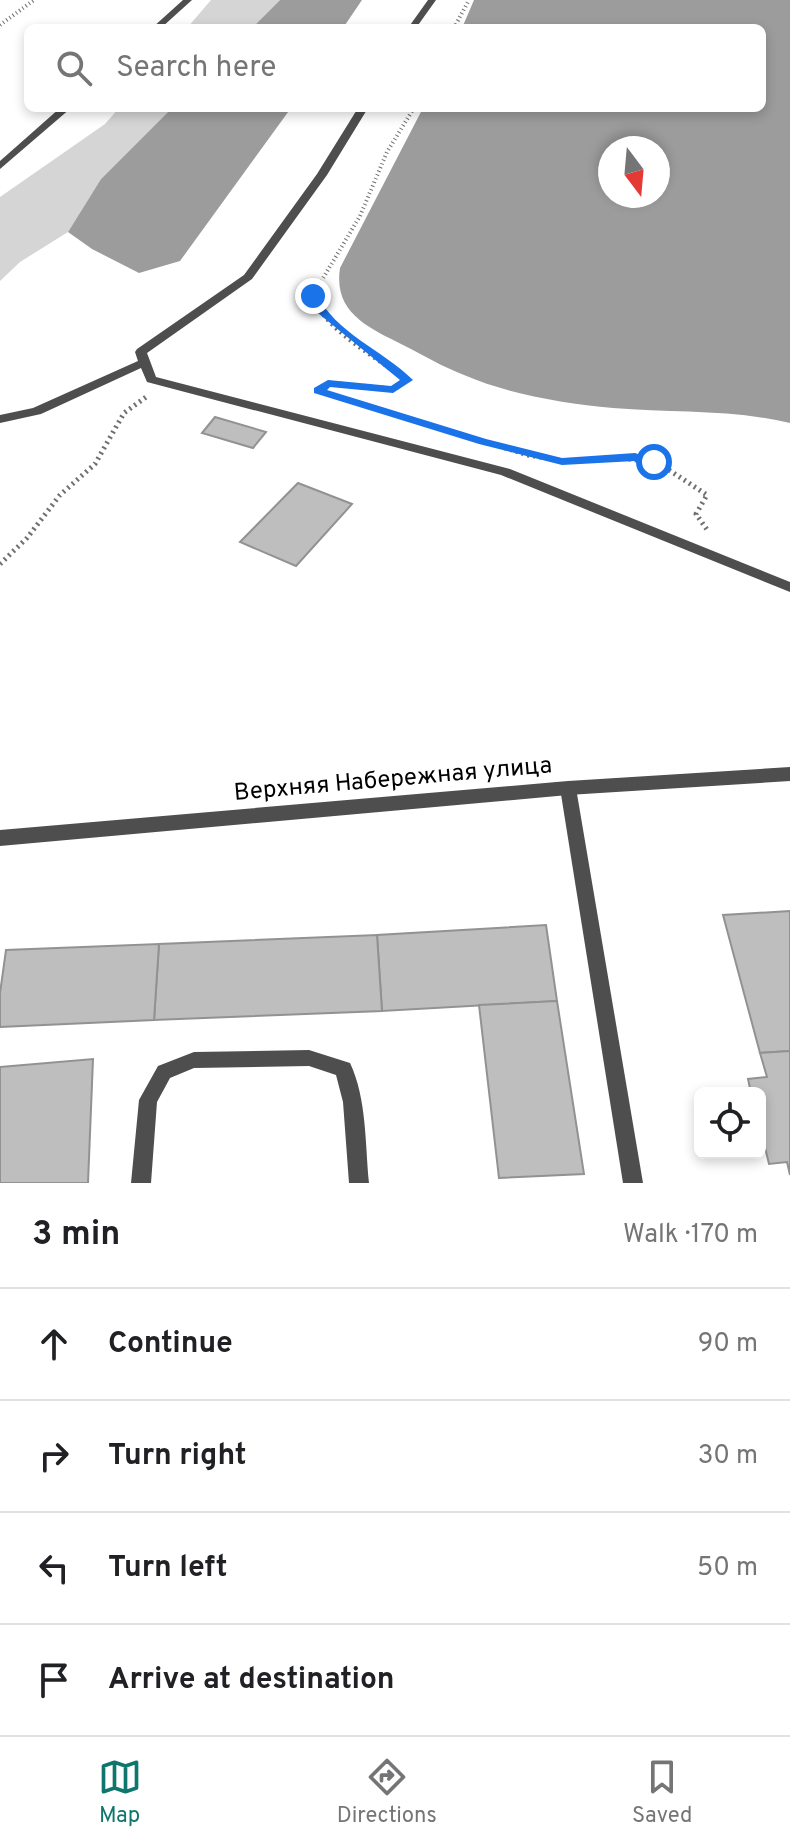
<!DOCTYPE html>
<html lang="en">
<head>
<meta charset="utf-8">
<style>
  body { margin:0; font-family:Overpass,sans-serif; background:#f6f6f6; color:#202124 }
  .controls { position:absolute; right:24px; bottom:24px; display:grid; overflow:hidden; border-radius:12px; box-shadow:0 4px 12px #0003 }
  .controls button { width:72px; height:72px; display:grid; place-items:center; padding:0; border:0; border-bottom:2px solid #e0e0e0; background:#fff; color:#202124; font:40px sans-serif }
  .compass { position:absolute; left:598px; top:136px; width:72px; height:72px; border-radius:50%; background:#fff; box-shadow:0 4px 12px #0003; rotate:164deg }
  .stop { position:absolute; width:24px; height:24px; margin:-18px; border:6px solid #1a73e8; border-radius:50%; background:#fff }
  .stop.end { background:#1a73e8; border-color:#fff; box-shadow:0 2px 8px #0008 }
  .list { margin:0; padding:0; list-style:none }
  h2 { display:flex; justify-content:space-between; align-items:center; height:104px; margin:0; padding:0 32px; font-size:34px }
  h2 small { font-size:26px; font-weight:400; color:#757577 }
  .list li { display:grid; grid-template-columns:52px 1fr auto; gap:24px; align-items:center; box-sizing:border-box; height:112px; padding:0 32px; border-top:2px solid #e0e0e0 }
  .list b { display:block; font-size:30px; white-space:nowrap }
  .list em { font-size:26px; font-style:normal; color:#757577 }
  .icon { flex:none; width:44px; height:44px; fill:none; stroke:currentColor; stroke-width:2; stroke-linecap:round; stroke-linejoin:round }
  .map { position:relative; flex:none; width:790px; height:1183px; overflow:hidden }
  .search { position:absolute; background:#fff; box-shadow:0 4px 12px #0003; left:24px; right:24px; top:24px; height:88px; display:flex; align-items:center; gap:20px; box-sizing:border-box; padding:0 28px; border-radius:12px; color:#757577; font-size:30px }
  .sheet { height:552px; background:#fff }
  nav { display:flex; justify-content:space-around; align-items:center; box-sizing:border-box; height:112px; border-top:2px solid #e0e0e0; background:#fff; font-size:22px; color:#757577 }
  nav a { display:grid; justify-items:center; gap:4px }
  nav .on { color:#0f766e }
  .map>svg:first-child { display:block }
  .green { fill:#d5d5d5 }
  .water { fill:#9c9c9c; fill-rule:evenodd }
  .building { fill:#bebebe; stroke:#929292; stroke-width:2 }
  .lines { fill:none; stroke-linecap:round; stroke-linejoin:round }
  .path-far1 { stroke:#707070; stroke-width:4; stroke-dasharray:1 3; stroke-linecap:butt }
  .path { stroke:#707070; stroke-width:5; stroke-dasharray:2 4; stroke-linecap:butt }
  .lane { fill:#4e4e4e; fill-rule:evenodd }
  .street { fill:#4e4e4e; fill-rule:evenodd }
  .route { fill:#1a73e8 }
  .labels { text-anchor:middle; dominant-baseline:central; stroke-width:7; stroke-linejoin:round; paint-order:stroke }
  .street-label { font-size:24px; fill:#000; stroke:#fff }
</style>
</head>
<body>
<div class="map">
<svg width="790" height="1183" viewBox="0 0 790 1183">
  <rect width="100%" height="100%" fill="#fff"/>
  <g class="green">
    <path d="M211,0h69l-28,28h-65z"/>
    <path d="M119,108h53l-71,71 -33,53 -48,30 -20,19v-84l105,-73z"/>
  </g>
  <g class="water">
    <path d="M280,0h82l-19,28h-91z"/>
    <path d="M474,0h316v423c-59,-14 -117,-10 -177,-15 -50,-5 -102,-13 -149,-33 -21,-8 -41,-20 -61,-30 -34,-17 -70,-32 -63,-77l83,-160h339v-80h-300zM658,148v48h-48v-48z"/>
    <path d="M172,108h119l-111,153 -41,12 -47,-24 -24,-17 33,-53z"/>
  </g>
  <g class="building">
    <path d="M215,417l51,15 -13,16 -51,-15z"/>
    <path d="M298,483l54,21 -56,62 -56,-24z"/>
    <path d="M790,911v140l-30,2 -37,-138z"/>
    <path d="M546,925l11,76 -175,10 -5,-76z"/>
    <path d="M377,935l5,76 -228,9 5,-76z"/>
    <path d="M159,944l-5,76 -154,7v-34l6,-43z"/>
    <path d="M557,1001l27,173 -85,4 -20,-173z"/>
    <path d="M790,1051v124l-3,-13 -18,2 -9,-37v-34h-9l-3,-14 19,-2 -7,-24z"/>
    <path d="M93,1059l-5,124h-88v-116z"/>
  </g>
  <g class="lines">
    <g class="path-far1">
      <path d="M0,25l34,-25"/>
      <path d="M454,28l15,-28"/>
      <path d="M313,295l47,-79 27,-64 27,-44"/>
    </g>
    <g class="path">
      <path d="M314,293c1,31 70,69 93,87l-14,9 -65,-6 -10,8 210,64 36,6 55,-3 28,3 22,9 38,25 -11,19 12,17"/>
      <path d="M0,564l27,-26 33,-43 35,-31 29,-51 22,-16"/>
    </g>
    <g class="lane">
      <path d="M183,0h9l-31,28h-9z"/>
      <path d="M428,0h8l-20,28h-8z"/>
      <path d="M60,108h11l-71,61v-8z"/>
      <path d="M358,108h10l-41,67 -75,104 -105,74 9,24 354,92 280,113v10l-289,-117 -354,-93 -6,-14 -100,46 -41,9v-8l33,-7 105,-47 -3,-9 2,-3 107,-74 73,-101z"/>
      <path d="M568,782l6,2 2,4 67,395h-20l-63,-395 2,-4z"/>
      <path d="M309,1050l41,13c17,36 15,81 19,120h-20l-6,-81 -7,-27 -27,-9 -115,2 -24,10 -13,24 -6,81h-20l8,-83 19,-34 36,-14z"/>
    </g>
    <path class="street" d="M790,767v14l-222,14 -568,51v-16l568,-49z"/>
  </g>
  <path class="route" d="M310,294h7c17,38 67,57 96,86l-20,13 -63,-6 -3,3 159,49 76,19 73,-5 25,9 -6,4 -19,-5 -73,4 -83,-21 -165,-51v-5l14,-8 63,6 9,-6 -87,-71z"/>
  <g class="labels">
    <g class="street-label">
      <text transform="translate(393 780) rotate(-5)">Верхняя Набережная улица</text>
    </g>
  </g>
</svg>
<div class="controls">
<button><svg class="icon" aria-label="locate" viewBox="0 0 24 24"><circle cx="12" cy="12" r="6"/><path d="M12 2v4M12 18v4M2 12h4M18 12h4"/></svg></button>
</div>
<svg class="compass" viewBox="-18 -18 36 36"><path d="M0-13l5 13h-10z" fill="#e53935"/><path d="M0 13l5-13h-10z" fill="#757577"/></svg>
<div class="stop" style="left:654px;top:462px"></div>
<div class="stop end" style="left:313px;top:296px"></div>
<div class="search"><svg class="icon" aria-label="search" viewBox="0 0 24 24"><circle cx="10" cy="10" r="6"/><path d="M15 15l6 6"/></svg>Search here</div>
</div>
<section class="sheet">
<h2>3 min<small>Walk · 170 m</small></h2>
<ul class="list">
<li><svg class="icon" aria-label="ahead" viewBox="0 0 24 24"><path d="M12 20V5M6 11l6-6 6 6"/></svg><div><b>Continue</b></div><em>90 m</em></li>
<li><svg class="icon" aria-label="right" viewBox="0 0 24 24"><path d="M7 20v-9h11M14 6l5 5-5 5"/></svg><div><b>Turn right</b></div><em>30 m</em></li>
<li><svg class="icon" aria-label="left" viewBox="0 0 24 24"><path d="M17 20v-9H6M10 6l-5 5 5 5"/></svg><div><b>Turn left</b></div><em>50 m</em></li>
<li><svg class="icon" aria-label="arrive" viewBox="0 0 24 24"><path d="M6 21V4h12l-3 4 3 4H6"/></svg><div><b>Arrive at destination</b></div></li>
</ul>
</section>
<nav>
<a class="on"><svg class="icon" aria-label="map" viewBox="0 0 24 24"><path d="M3 6l6-2 6 2 6-2v14l-6 2-6-2-6 2zM9 4v14M15 6v14"/></svg>Map</a>
<a><svg class="icon" aria-label="directions" viewBox="0 0 24 24"><path d="M12 3l9 9-9 9-9-9zM9 14v-3h6M13 9l2 2-2 2"/></svg>Directions</a>
<a><svg class="icon" aria-label="saved" viewBox="0 0 24 24"><path d="M7 4h10v16l-5-4-5 4z"/></svg>Saved</a>
</nav>
</body>
</html>
